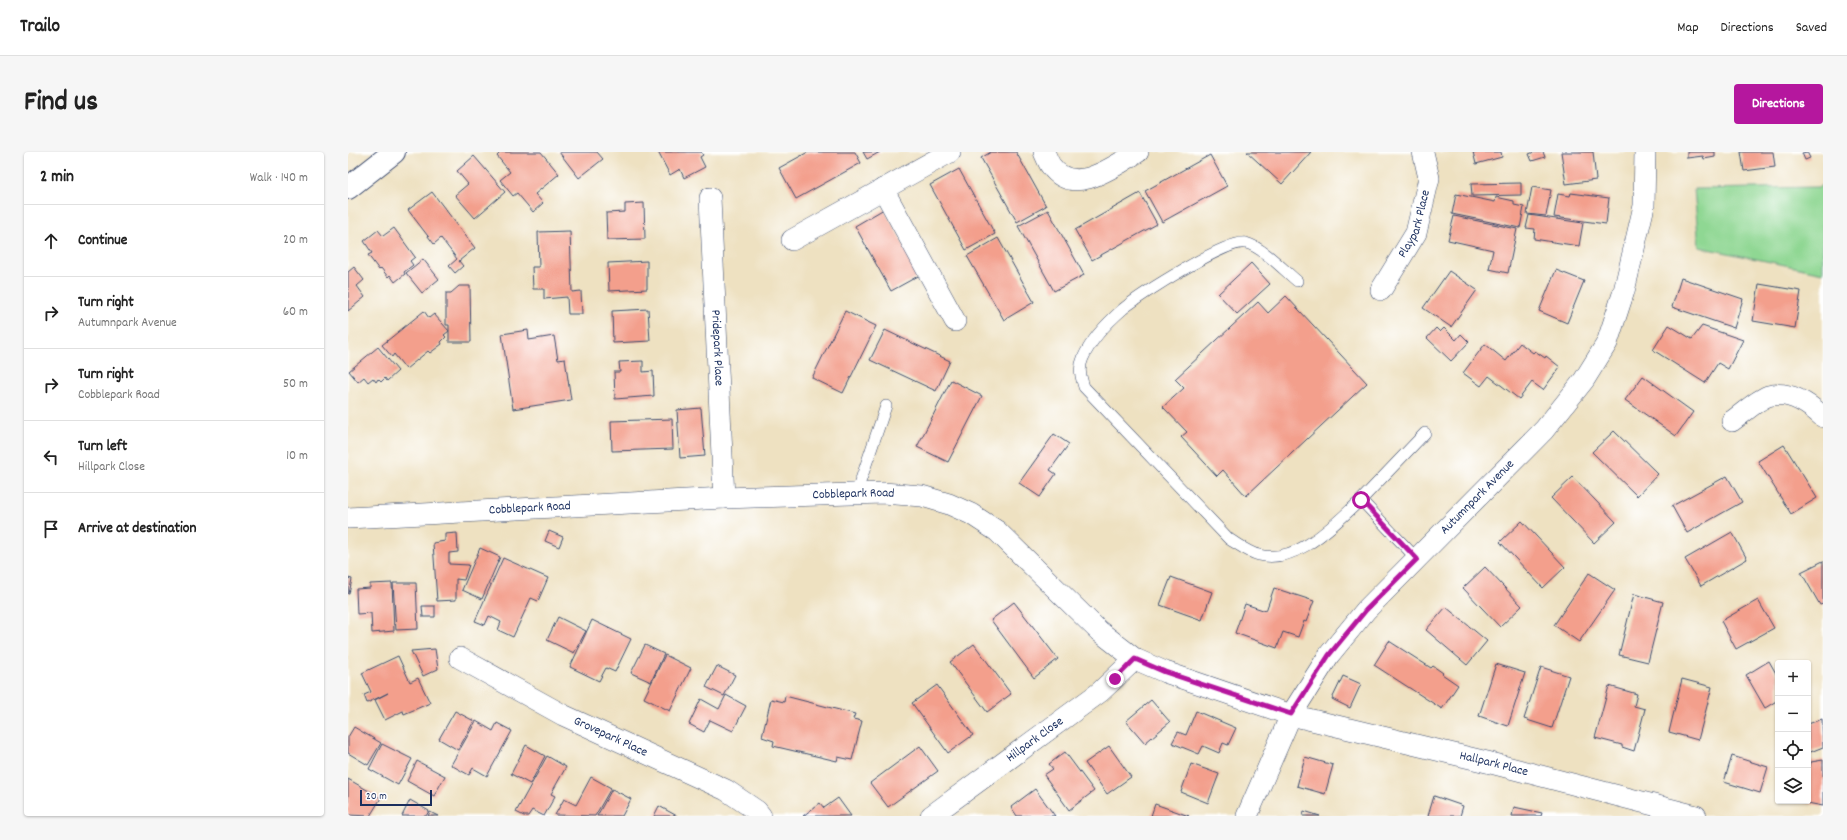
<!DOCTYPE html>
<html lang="en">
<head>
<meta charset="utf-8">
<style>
  body { margin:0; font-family:Dekko,sans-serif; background:#f6f6f6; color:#222 }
  .controls { position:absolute; right:12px; bottom:12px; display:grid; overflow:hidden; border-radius:4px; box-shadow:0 1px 3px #0004 }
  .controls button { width:36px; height:36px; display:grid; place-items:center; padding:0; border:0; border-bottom:1px solid #e0e0e0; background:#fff; color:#222; font:20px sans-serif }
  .scale { position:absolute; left:12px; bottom:10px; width:72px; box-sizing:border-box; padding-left:4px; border:2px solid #1b2f5e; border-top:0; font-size:11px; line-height:14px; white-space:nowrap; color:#1b2f5e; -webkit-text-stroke:3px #fff; paint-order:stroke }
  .stop { position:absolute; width:12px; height:12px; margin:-9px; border:3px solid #b5179e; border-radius:50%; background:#fff }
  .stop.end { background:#b5179e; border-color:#fff; box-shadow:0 1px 4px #0008 }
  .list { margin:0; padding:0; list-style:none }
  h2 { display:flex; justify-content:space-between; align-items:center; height:52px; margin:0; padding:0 16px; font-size:17px }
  h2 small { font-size:13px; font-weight:400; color:#767676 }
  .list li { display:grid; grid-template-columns:26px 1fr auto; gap:12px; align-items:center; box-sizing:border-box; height:72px; padding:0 16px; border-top:1px solid #e0e0e0 }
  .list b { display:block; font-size:15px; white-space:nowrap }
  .list p { margin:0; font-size:13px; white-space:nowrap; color:#767676 }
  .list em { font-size:13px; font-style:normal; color:#767676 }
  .icon { flex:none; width:22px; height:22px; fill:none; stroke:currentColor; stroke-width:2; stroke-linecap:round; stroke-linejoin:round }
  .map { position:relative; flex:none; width:1475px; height:664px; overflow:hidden; border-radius:4px }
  header { display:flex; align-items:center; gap:24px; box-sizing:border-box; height:56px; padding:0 20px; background:#fff; border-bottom:1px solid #e0e0e0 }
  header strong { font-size:19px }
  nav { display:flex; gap:22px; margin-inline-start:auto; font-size:14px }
  .intro { display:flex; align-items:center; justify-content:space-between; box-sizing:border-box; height:96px; padding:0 24px }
  h1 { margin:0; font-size:28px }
  .button { padding:10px 18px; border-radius:4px; background:#b5179e; color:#fff; font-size:14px; font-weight:700 }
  main { display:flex; gap:24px; padding:0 24px }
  aside { flex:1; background:#fff; border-radius:4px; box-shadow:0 1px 3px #0004 }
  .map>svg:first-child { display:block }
  .green { fill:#8fd793; stroke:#558378 }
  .building { fill:#f39f8c }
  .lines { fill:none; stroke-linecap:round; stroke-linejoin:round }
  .service-casing { stroke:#3b4a6d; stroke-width:12 }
  .minor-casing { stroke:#3b4a6d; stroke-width:22 }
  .tertiary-casing { stroke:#3b4a6d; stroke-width:24 }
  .service { stroke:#fff; stroke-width:11 }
  .minor { stroke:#fff; stroke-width:21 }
  .tertiary { stroke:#fff; stroke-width:22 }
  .route { stroke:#b5179e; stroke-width:5 }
  .labels { text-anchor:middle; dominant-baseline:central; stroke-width:3.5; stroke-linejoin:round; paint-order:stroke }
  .street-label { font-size:13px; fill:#1b2f5e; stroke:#fff }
</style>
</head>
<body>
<header>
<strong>Trailo</strong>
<nav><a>Map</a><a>Directions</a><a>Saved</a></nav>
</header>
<div class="intro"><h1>Find us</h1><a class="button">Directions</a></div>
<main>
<aside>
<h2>2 min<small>Walk · 140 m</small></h2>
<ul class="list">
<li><svg class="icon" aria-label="ahead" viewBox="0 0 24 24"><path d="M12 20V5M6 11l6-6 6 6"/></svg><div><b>Continue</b></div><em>20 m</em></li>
<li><svg class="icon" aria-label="right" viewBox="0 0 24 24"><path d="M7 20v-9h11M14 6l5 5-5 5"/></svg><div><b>Turn right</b><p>Autumnpark Avenue</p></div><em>60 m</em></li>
<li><svg class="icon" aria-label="right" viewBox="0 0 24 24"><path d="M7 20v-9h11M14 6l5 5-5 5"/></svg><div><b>Turn right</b><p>Cobblepark Road</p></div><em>50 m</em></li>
<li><svg class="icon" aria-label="left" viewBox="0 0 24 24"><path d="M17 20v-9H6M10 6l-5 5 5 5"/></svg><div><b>Turn left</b><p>Hillpark Close</p></div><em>10 m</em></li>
<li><svg class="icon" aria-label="arrive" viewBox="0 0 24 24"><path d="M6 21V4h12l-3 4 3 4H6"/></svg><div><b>Arrive at destination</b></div></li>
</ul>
</aside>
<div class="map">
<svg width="1475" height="664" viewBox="0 0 1475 664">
  <rect width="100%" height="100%" fill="#fff"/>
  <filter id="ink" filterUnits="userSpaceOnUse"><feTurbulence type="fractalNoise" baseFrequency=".025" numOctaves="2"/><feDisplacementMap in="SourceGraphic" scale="8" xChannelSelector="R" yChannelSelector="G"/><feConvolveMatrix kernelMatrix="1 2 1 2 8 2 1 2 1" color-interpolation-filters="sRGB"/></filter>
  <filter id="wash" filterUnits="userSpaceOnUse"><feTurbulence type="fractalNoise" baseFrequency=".012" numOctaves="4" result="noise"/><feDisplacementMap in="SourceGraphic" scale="16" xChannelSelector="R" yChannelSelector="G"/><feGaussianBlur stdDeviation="0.9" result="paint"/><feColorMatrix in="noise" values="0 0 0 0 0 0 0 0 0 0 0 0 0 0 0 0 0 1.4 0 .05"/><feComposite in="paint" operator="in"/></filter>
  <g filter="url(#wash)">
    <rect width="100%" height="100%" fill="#eee1c1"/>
    <path class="green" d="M1475,33v88l-124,-26 -5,-58 124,-2z"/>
    <g id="blocks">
      <g class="building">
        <path d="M153,0h40l18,22 -24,20 8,9 -10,9 -16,-19 -4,3 -13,-16 10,-8 -13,-16z"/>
        <path d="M211,0h38l6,7 -24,19z"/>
        <path d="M310,0h43l2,3 -3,2 5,10 -21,11 -4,-9 -10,6z"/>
        <path d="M460,0h47l6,11 -65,36 -17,-31z"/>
        <path d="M515,0h17l-13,7z"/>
        <path d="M643,0h25l30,54 -29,16 -36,-64z"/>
        <path d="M899,0h64l-29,32z"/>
        <path d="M1125,0h28l1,5 -26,7z"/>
        <path d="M1186,0h9l2,5 -13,4 -3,-7z"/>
        <path d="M1213,0h32l3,28 -30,4z"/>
        <path d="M1339,0h28v5l-11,2 -1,-3 -16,2z"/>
        <path d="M1393,0h32l2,15 -31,4z"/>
        <path d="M1459,0l3,6 -5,2 -3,-7z"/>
        <path d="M862,3l17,31 -65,36 -17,-31z"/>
        <path d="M126,4l31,36 -30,26 -20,-23 13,-11 -11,-13z"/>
        <path d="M611,17l36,65 -29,16 -36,-65z"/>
        <path d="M1173,31v12l-49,1 -1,-12z"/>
        <path d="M1184,35l19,3 -5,26 -19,-2z"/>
        <path d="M84,40l43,56 -16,13 4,5 -8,7 -6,-7 8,-7 -16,-21 -7,6 -26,-34z"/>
        <path d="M792,41l17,31 -65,36 -17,-30z"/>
        <path d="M1223,41l38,5 -3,26 -52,-7 4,-23 12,2z"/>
        <path d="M1108,42l39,8 1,-5 18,4v4l10,2 -4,21 -68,-14z"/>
        <path d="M296,51l1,36 -38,1 -1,-27 19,-1v-8z"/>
        <path d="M536,57l36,66 -29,16 -36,-65z"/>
        <path d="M700,58l36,65 -30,16 -36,-65z"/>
        <path d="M1181,63l54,8 -4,23 -45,-7 1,-10 -9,-1z"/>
        <path d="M1106,64l63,13 -9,44 -19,-4 4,-19 -45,-10z"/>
        <path d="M46,76l21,29 -5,4 3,4 -9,7 1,2 -10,8 -5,-7 -2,2 -7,-9 -2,2 -11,-15 4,-2 -8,-12 14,-11 5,6z"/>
        <path d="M222,79l2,61 9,-1 1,23h-14l-1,-17 -23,2v-10h-11l-1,-22h7l-1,-35z"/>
        <path d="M650,86l36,64 -30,18 -37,-64z"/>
        <path d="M75,107l16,20 -17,14 -16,-20z"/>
        <path d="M299,109v28l-38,2 -1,-28z"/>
        <path d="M903,111l19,21 -33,30 -19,-20z"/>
        <path d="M6,115l10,13 -7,6 8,11 -17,14v-39z"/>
        <path d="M1208,118l28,11 -17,42 -28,-12z"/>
        <path d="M1101,119l28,19 -26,37 -28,-19z"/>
        <path d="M1333,126l62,21 -9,29 -62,-21z"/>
        <path d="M1411,132l42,7 -6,37 -42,-7z"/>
        <path d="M111,134h11l1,56h-22v-17h-3v-32h5z"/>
        <path d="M938,144l81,87 -121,113 -23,-26 -6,6 -36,-39 6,-5 -24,-25 21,-19 -9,-9 83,-77 10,11z"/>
        <path d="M300,157l2,32 -37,2 -1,-32z"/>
        <path d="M76,159l5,7 5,-4 15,17 -5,4 2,2 -5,5 1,2 -12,9 -2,-2 -22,18 -12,-15 -2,3 -10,-12z"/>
        <path d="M497,159l31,15 -33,67 -31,-15z"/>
        <path d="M1321,173l23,14 10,-13 41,14 -15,29 -10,-6 -13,20 -52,-33z"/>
        <path d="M1088,176l4,4 4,-4 12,12 5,-6 8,8 -18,19 -24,-23z"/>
        <path d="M180,178l1,10 25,-4 4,24 7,-1 6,41 -58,9 -11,-75z"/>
        <path d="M537,178l65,31 -14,30 -66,-31z"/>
        <path d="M1172,191l13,10 2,-2 10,7 1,-2 14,11 -17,23 -11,-8 -13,17 -30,-23 -8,10 -18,-13 22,-29 21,17z"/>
        <path d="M30,195l20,24 -11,10 -2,-3 -4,4 -3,-3 -2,3 -3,-4 -5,4 -4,-5 -6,5 -9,-11z"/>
        <path d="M295,209v11l10,-1 1,25 -39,3 -1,-27h6l-1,-10z"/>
        <path d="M1295,224l50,36 -17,24 -51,-36z"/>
        <path d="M603,228l31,16 -34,66 -31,-15z"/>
        <path d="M353,256l4,48 -25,2 -3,-48z"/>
        <path d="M324,267l1,30 -61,2 -1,-30z"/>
        <path d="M1266,279l44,43 -21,22 -45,-44z"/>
        <path d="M706,282l15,10 -19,26 6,4 -16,23 -21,-14z"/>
        <path d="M1436,293l33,53 -26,16 -33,-53z"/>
        <path d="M1379,324l15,26 -55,31 -15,-27z"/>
        <path d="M1225,325l43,45 -22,21 -43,-45z"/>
        <path d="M1174,369l43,46 -22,21 -43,-46z"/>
        <path d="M201,379l14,6 -4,10 -14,-6z"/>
        <path d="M1384,380l15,27 -46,27 -16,-27z"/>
        <path d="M109,381l1,19 -9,1v11l20,1 -5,15 -8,-1v21l-19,1 -4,-58 12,-2v-7z"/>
        <path d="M132,396l20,9 -18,42 -20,-9z"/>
        <path d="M155,406l45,20 -10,23 -7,-3 -18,39 -15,-7 3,-8 -12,-6 -4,9 -10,-4z"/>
        <path d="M1475,409v43l-3,1 -19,-33z"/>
        <path d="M1137,415l37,39 -22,21 -37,-39z"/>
        <path d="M1241,421l26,17 -36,52 -25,-17z"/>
        <path d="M823,425l41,15 -10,28 -42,-15z"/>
        <path d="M0,426l4,1 -3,15h-1z"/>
        <path d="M44,431l2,48 -22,2 -1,-20 -14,1 -1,-25 14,-1v-4z"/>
        <path d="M45,431h23l2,46 -22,1z"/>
        <path d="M926,436l40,13 -8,21 -2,-1 -6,16 -15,-5 -6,16 -42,-15 10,-29 21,7z"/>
        <path d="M1286,442l29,8 -15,60 -29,-7z"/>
        <path d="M1410,448l16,28 -38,21 -15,-28z"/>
        <path d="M666,450l44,57 -24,19 -43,-58z"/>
        <path d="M74,454h13v11h-12z"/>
        <path d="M1098,455l41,34 -20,24 -41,-35z"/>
        <path d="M210,465l28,14 -12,22 -27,-13z"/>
        <path d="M244,468l39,19 -16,33 -9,-4 -7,13 -29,-14z"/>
        <path d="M1041,489l42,27 2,-2 10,7 -1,1 16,11 -16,24 -68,-44z"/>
        <path d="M626,492l37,50 -24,18 -37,-50z"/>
        <path d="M297,493l19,9 -13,28 -20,-9z"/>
        <path d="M87,497l3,20 -15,7 -12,-25z"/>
        <path d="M317,503l26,13 -21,43 -26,-13z"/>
        <path d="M50,504l12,26 8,-4 12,25 -26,11 -1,-3 -18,9 -10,-20 13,-7 -21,10 -3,-8 7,-3 -9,-19z"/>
        <path d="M1421,509l9,16v23l-13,8 -19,-33z"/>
        <path d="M1148,512l29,9 -17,53 -29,-10z"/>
        <path d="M369,514l18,9 -11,21 -18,-9z"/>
        <path d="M1193,515l28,9 -17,52 -28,-9z"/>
        <path d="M995,524l18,8 -11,24 -18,-9z"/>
        <path d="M1334,527l30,8 -14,53 -29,-8z"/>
        <path d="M589,533l36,50 -25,18 -36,-50z"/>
        <path d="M1261,534l28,8 -3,12 11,3 -11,42 -12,-4v-2l-27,-7z"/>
        <path d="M378,543l20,11 -13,25 -23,-11 -6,12 -15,-8 12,-25 18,10z"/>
        <path d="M437,544l70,18 -2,5 9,2 -10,39 -14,-3 -1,4 -64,-15 1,-5 -12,-4 9,-38 13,3z"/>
        <path d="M803,548l19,22 -25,21 -19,-22z"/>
        <path d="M107,559l19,10 -16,29 -19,-11z"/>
        <path d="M848,559l40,17 -8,17 -5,-2 -4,10 -16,-7 -4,8 -27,-11 6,-11 8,3z"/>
        <path d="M1474,567l1,28 -15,6v-29z"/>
        <path d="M128,569l17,10 4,-8 15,8 -25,45 -14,-8 -4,7 -18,-10z"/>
        <path d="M6,575l27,16 -13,22 -20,-12v-16z"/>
        <path d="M34,592l30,15 -14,26 -29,-16z"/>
        <path d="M178,593l19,11 -15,28 -19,-10z"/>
        <path d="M572,594l18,25 -50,36 -18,-24z"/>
        <path d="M761,594l22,31 -24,17 -22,-31z"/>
        <path d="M717,600l29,39 -25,19 -25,-35 9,-6 -4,-5z"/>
        <path d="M199,604l19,11 -15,27 4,2 -11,20 -12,-6 -4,6h-4l-8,-4z"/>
        <path d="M1384,604l36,11 -8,26 -36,-11z"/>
        <path d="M957,605l28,8 -8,29 -28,-8z"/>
        <path d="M1475,608v46l-21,-4 6,-1v-28l3,-11z"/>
        <path d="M69,609l28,15 -11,20 -27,-15z"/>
        <path d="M843,612l28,10 -11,29 -27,-11z"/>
        <path d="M243,625l20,11 -16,28 -40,-1 9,-16 12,6z"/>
        <path d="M0,627l33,19 -11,18 -22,-1z"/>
        <path d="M264,637l19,10 -9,17h-25z"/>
        <path d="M687,637l20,27h-38l-6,-9z"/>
        <path d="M1086,644l29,10 -3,10h-32z"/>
        <path d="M490,646l13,18h-48l17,-13 4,5z"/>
        <path d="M62,648l19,11 -3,5h-24z"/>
        <path d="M807,652l34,12h-38z"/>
        <path d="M311,654l18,10h-23z"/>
        <path d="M1166,655l28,6 -1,3h-29z"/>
        <path d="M956,659l16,5h-17z"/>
        <path d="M82,660l8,4h-10z"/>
      </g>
    </g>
  </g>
  <g filter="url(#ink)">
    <use href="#blocks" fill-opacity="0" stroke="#3b4a6d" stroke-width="1"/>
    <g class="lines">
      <defs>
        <g id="service">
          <path d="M949,129c-13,-11 -35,-34 -51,-38 -19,-4 -106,52 -123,66 -15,13 -32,31 -40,49 -5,11 -2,19 1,29l145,152c10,6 20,14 30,16 39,10 76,-32 102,-55l56,59"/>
          <path d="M508,342l30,-88"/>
          <path d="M1013,348l64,-67"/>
        </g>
        <g id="minor">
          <path d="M696,0c2,4 4,10 7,14 23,32 63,0 87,-14"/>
          <path d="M535,37l72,132"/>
          <path id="s1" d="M362,46l14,300"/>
          <path d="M444,88l158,-88"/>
          <path id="s2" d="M1033,138l35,-57 13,-55 -6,-26"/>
          <path d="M1384,269c9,-6 25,-21 36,-25 20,-6 41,8 55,21"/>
          <path id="s3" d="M0,366l376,-20 159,-5 39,3 27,8 22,10 26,17 102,100 36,28 30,13 126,43 200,48 205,53"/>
          <path id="s4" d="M112,506l103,57 163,75 31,21 4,5"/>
          <path id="s5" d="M583,664l169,-124 35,-33"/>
          <path id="s6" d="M899,664l44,-101 38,-60 37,-45 178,-180 40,-50 23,-37 17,-52 20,-85 1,-54"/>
        </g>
        <path id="tertiary" d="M0,36l46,-36"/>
      </defs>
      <use href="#service" class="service-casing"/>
      <use href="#minor" class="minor-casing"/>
      <use href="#tertiary" class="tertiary-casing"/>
      <use href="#service" class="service"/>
      <use href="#minor" class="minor"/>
      <use href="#tertiary" class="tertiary"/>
    </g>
  </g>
  <g class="lines" filter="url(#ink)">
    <path class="route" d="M767,527l20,-20 30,13 126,42 38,-59 37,-45 51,-51 -56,-59"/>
  </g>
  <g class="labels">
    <g class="street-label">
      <text stroke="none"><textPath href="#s2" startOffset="75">Playpark Place</textPath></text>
      <text stroke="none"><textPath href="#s1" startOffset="150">Pridepark Place</textPath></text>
      <text stroke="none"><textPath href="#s3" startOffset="506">Cobblepark Road</textPath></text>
      <text stroke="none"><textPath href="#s6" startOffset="398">Autumnpark Avenue</textPath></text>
      <text stroke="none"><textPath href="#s3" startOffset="182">Cobblepark Road</textPath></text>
      <text stroke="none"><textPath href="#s4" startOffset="170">Grovepark Place</textPath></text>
      <text stroke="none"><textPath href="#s5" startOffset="129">Hillpark Close</textPath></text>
      <text stroke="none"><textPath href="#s3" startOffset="1221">Hallpark Place</textPath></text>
    </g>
  </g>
</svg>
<div class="controls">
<button>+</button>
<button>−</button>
<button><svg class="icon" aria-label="locate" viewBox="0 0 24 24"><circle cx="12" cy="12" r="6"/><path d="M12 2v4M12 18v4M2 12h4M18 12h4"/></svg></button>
<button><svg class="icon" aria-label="layers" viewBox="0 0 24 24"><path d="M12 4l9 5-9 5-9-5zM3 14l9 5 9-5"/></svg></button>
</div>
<div class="scale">20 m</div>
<div class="stop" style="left:1013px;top:348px"></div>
<div class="stop end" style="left:767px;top:527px"></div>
</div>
</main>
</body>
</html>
